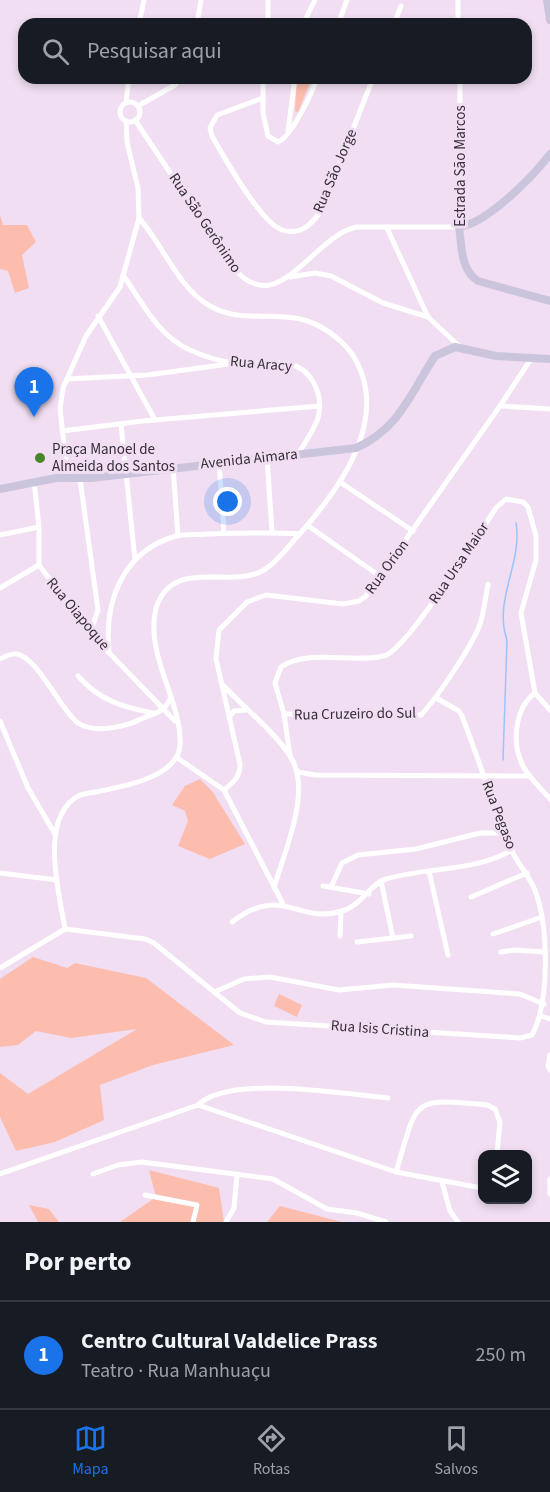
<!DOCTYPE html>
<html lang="pt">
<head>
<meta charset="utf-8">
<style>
  body { margin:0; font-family:"Source Sans 3",sans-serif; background:#20242c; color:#f1f3f6 }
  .controls { position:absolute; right:18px; bottom:18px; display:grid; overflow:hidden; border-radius:12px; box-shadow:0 3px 9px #0003 }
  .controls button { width:54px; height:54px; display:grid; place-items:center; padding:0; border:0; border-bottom:2px solid #363941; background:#171b24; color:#f1f3f6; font:30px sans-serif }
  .you { position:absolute; left:228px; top:502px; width:21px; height:21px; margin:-15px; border:4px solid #fff; border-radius:50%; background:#1a73e8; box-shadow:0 0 0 9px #1a73e833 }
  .badge { display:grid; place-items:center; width:39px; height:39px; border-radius:50%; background:#1a73e8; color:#fff; font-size:20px; font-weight:700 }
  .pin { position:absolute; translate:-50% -50px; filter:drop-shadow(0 2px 3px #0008) }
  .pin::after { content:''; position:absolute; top:32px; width:21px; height:18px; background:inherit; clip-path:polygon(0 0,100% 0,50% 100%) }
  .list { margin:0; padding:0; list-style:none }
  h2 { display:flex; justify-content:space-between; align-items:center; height:78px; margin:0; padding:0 24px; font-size:26px }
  h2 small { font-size:20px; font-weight:400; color:#9ea1a6 }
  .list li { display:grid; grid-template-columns:39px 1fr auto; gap:18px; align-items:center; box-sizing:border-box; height:108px; padding:0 24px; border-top:2px solid #363941 }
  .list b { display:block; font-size:22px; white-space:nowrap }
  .list p { margin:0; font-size:20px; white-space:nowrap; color:#9ea1a6 }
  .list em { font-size:20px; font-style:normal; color:#9ea1a6 }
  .icon { flex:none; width:33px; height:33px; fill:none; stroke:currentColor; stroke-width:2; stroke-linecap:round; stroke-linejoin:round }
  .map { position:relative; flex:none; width:550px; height:1222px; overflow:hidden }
  .search { position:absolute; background:#171b24; box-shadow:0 3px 9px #0003; left:18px; right:18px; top:18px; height:66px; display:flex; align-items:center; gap:15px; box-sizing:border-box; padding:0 21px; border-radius:18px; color:#9ea1a6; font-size:22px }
  .sheet { height:186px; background:#171b24 }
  nav { display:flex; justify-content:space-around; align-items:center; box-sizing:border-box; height:84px; border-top:2px solid #363941; background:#171b24; font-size:16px; color:#9ea1a6 }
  nav a { display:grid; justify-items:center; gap:3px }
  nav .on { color:#1a73e8 }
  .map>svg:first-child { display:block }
  .green { fill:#fcbdaf }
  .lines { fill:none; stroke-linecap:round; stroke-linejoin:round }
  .stream { stroke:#9ac4fb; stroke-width:1.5 }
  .street { stroke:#fff; stroke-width:5 }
  .secondary { stroke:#cac5dd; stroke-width:8 }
  .poi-dot { fill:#488727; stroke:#f1def2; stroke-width:2 }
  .labels { text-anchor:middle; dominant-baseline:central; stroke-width:6; stroke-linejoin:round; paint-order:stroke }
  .street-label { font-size:15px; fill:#362f37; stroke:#f1def2 }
  .poi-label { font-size:15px; fill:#362f37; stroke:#f1def2; text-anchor:start }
</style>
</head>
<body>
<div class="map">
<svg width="550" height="1222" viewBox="0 0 550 1222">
  <rect width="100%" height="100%" fill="#f1def2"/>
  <g class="green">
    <path d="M297,78h15l-14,34 -3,-1z"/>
    <path d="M0,215l3,10h24l9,17 -14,13 7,33 -14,5 -7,-22 -8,-2z"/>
    <path d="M200,779l12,12 33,53 -35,15 -32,-13 10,-25 -3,-10 -13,-6 13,-19z"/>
    <path d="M33,957l34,11 8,-5 71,15 88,67 -81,20 -53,20 4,35 -49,22 -39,9 -16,-34v-44l28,21 109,-65 -66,9 -35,-7 -18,14 -18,2v-68z"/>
    <path d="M279,994l23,11 -5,12 -23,-11z"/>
    <path d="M149,1170l70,18 5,34h-110h6l36,-25z"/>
    <path d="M29,1205l20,4 10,13h-21z"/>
    <path d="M280,1206l62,16h-75z"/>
  </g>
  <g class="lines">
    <path class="stream" d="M503,760l4,-120c-14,-40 16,-78 9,-117"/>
    <g class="street">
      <path d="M458,0v24"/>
      <path d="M139,24l5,-24"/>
      <path d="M197,24l4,-24"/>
      <path d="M268,24v-24"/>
      <path d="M303,24l12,-24"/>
      <path d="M338,24l9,-24"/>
      <path d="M394,24l7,-18"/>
      <path d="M263,78v35l5,23 10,6c14,-6 34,-49 39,-64"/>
      <path d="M263,98l-46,17 -7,13 2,8c12,21 48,86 70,94 18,6 30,-6 39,-19l52,-133"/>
      <circle cx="130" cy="112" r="10"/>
      <path d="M126,102l3,-24"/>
      <path d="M138,106l37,-21 6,-7"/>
      <path d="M135,120l98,147c44,55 78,-29 123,-40h103l1,-149"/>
      <path d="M288,131l7,-53"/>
      <path d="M387,228l41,89 31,29"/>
      <path d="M123,275c19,27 35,61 67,75 13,6 29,11 44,13 16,2 33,-2 50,0 27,3 40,30 34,55 -4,12 -13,25 -20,36"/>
      <path d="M290,277l25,-4 16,3 52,27 45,14"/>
      <path d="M98,316l57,104"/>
      <path d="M67,379l80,-4 82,-11"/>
      <path d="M500,406l50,3"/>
      <path d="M121,424l14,136"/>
      <path d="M62,431l81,-10 177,-15"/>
      <path d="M267,457l5,75"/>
      <path d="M219,462l5,71"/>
      <path d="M173,467l5,69"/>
      <path d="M68,478l-8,-69 3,-21 23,-52 34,-49 19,-69 -1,-30 -11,-46 -1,-21"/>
      <path d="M80,479l18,131 -8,23"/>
      <path d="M34,481l5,46v38l51,68 85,88"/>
      <path d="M340,482l73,49"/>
      <path d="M307,525l74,52"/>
      <path d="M0,535l39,-8"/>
      <path d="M0,588l39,-23"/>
      <path d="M109,651c-5,-50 14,-100 67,-115 10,-2 22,-1 32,-2 31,-1 61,-2 92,0"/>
      <path d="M0,659c5,-2 11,-6 17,-5 21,4 44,57 61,69 16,11 47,4 63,-4 12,-5 24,-7 29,-20"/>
      <path d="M78,676c21,24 44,31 75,37"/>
      <path d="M224,686c20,22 50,45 66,70 23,34 -6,96 -16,132"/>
      <path d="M535,693c-20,15 -24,50 -12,73 6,12 18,22 27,33"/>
      <path d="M284,714l137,1c16,-17 54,-73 60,-94 3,-12 5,-25 7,-37"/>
      <path d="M229,718l5,-7 12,-1"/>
      <path d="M0,721l28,67 27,46"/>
      <path d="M290,756l-6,-42 -9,-31 6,-16c29,-19 70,-3 103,-11 22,-5 95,-123 112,-148l10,-9 17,3 5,5 8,29v24l-15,53 14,80 15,17"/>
      <path d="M176,757l48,33 59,114"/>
      <path d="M298,772l17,3 214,1"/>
      <path d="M224,790c10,-8 16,-13 16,-26l-24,-105 3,-29 28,-28 19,-7 77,9 16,-3 7,-5 134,-190 31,-47"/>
      <path d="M429,871l19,84"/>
      <path d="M0,873l57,7"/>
      <path d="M381,881l12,57"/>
      <path d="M323,886l46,8"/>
      <path d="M331,887l11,-24 16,-8 58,-6 64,-16h25"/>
      <path d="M471,897l56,-24"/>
      <path d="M232,922c51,-39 65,3 110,-11 19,-5 29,-28 44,-32 40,-12 89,-7 126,-29"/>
      <path d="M65,929c-6,-37 -27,-113 15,-134 27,-6 96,-13 100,-49 2,-25 -12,-56 -19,-79 -6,-19 -10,-40 -5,-59 17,-52 75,-18 108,-38 13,-8 23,-22 32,-32 35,-39 80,-96 69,-153 -4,-18 -12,-34 -27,-46 -47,-41 -86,-9 -128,-33 -32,-18 -47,-61 -71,-88"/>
      <path d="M493,934l49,-17"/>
      <path d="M340,936l1,-24"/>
      <path d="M357,942l54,-6"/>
      <path d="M501,952l13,-2 31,2"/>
      <path d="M0,968l65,-39 80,10 9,4 86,70 26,9 254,16 12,-3c18,-33 17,-111 2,-147 -6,-14 -17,-25 -23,-39 -18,-43 -32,-89 -49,-133l-3,-5 -23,-13"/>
      <path d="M214,992l30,-13 26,-2 69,13 54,-5 127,9 24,10"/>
      <path d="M541,1016l9,3"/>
      <path d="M550,1055l-2,11 2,4"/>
      <path d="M198,1105l198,67 86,16"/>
      <path d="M396,1172c22,-72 13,-75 91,-67l8,4 5,13 -3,32"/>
      <path d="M0,1174l198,-69c31,-31 147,-11 190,-7"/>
      <path d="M93,1174l25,-9 24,-3 131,17 54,30 30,4 29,9"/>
      <path d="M550,1179v15"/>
      <path d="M442,1182l8,29 8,11"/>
      <path d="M145,1195l52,10 -4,17"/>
      <path d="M226,1222l8,-14 3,-33"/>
    </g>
    <g class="secondary">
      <path d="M547,0l3,20"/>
      <path d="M550,154c-17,23 -64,70 -91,73 3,19 1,42 19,54l72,20"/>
      <path d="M0,489l56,-11h35l265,-30c44,-20 54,-54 79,-92l20,-9 41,9 54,3"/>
    </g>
  </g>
  <circle class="poi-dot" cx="40" cy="458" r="6"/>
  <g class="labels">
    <g class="street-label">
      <text transform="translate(460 166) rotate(-90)">Estrada São Marcos</text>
      <text transform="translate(335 171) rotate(-67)">Rua São Jorge</text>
      <text transform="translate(205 223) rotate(56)">Rua São Gerônimo</text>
      <text transform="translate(261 364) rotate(5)">Rua Aracy</text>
      <text transform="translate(249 459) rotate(-6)">Avenida Aimara</text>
      <text transform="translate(459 563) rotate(-56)">Rua Ursa Maior</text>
      <text transform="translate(387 567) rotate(-54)">Rua Orion</text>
      <text transform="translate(78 614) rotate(50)">Rua Oiapoque</text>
      <text transform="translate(355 714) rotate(-1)">Rua Cruzeiro do Sul</text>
      <text transform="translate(499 815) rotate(69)">Rua Pegaso</text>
      <text transform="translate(380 1029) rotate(4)">Rua Isis Cristina</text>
    </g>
    <g class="poi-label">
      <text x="52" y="449">Praça Manoel de<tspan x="52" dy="17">Almeida dos Santos</tspan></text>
    </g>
  </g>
</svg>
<div class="controls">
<button><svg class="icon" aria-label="layers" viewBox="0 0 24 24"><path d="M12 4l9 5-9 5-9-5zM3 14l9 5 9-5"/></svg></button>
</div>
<div class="you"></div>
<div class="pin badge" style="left:34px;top:417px">1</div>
<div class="search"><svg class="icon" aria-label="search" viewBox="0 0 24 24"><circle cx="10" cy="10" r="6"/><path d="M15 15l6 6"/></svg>Pesquisar aqui</div>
</div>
<section class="sheet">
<h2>Por perto<small></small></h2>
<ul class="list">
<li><span class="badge">1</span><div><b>Centro Cultural Valdelice Prass</b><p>Teatro · Rua Manhuaçu</p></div><em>250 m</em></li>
</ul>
</section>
<nav>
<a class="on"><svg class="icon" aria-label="map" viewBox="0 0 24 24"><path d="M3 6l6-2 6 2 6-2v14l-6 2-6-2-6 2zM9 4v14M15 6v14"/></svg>Mapa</a>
<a><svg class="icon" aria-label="directions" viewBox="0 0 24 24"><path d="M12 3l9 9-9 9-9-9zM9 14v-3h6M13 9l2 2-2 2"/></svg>Rotas</a>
<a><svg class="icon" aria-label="saved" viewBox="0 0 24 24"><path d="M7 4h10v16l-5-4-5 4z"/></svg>Salvos</a>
</nav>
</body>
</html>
